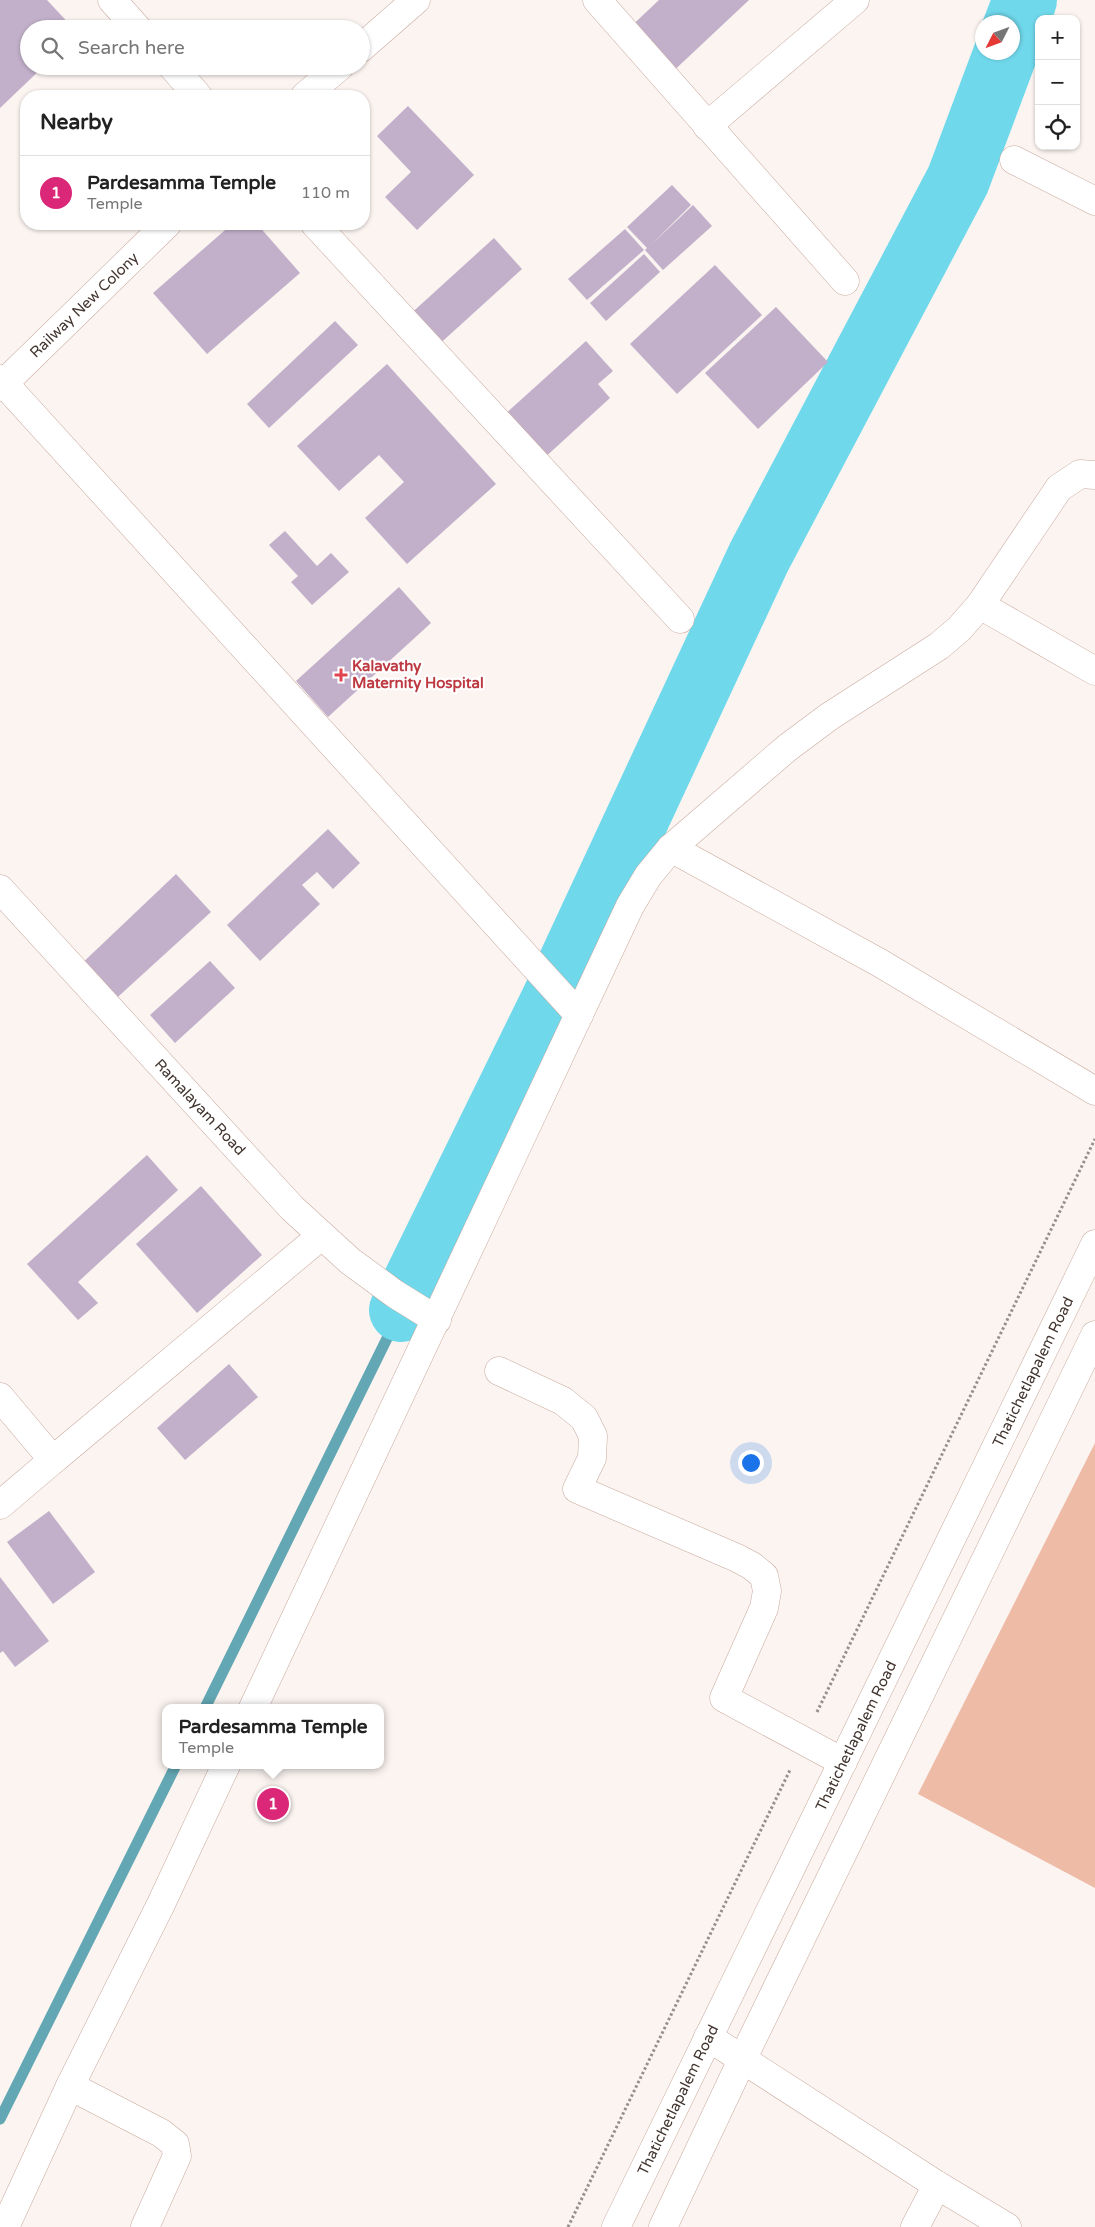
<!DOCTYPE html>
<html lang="en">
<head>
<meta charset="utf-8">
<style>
  body { margin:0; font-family:"Varela Round",sans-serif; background:#f2f2f2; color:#222 }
  .controls { position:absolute; right:15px; top:15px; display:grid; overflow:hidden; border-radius:10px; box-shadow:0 1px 4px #0004 }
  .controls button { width:45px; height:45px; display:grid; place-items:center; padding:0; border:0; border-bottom:1px solid #e0e0e0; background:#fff; color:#222; font:25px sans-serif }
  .compass { position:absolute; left:975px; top:15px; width:45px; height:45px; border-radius:50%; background:#fff; box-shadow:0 1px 4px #0004; rotate:228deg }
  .you { position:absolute; left:750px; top:1462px; width:18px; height:18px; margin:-12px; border:4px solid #fff; border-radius:50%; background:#1a73e8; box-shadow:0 0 0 8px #1a73e833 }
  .badge { display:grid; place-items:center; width:32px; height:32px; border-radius:50%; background:#db2777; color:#fff; font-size:16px; font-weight:700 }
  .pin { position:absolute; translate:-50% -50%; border:2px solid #fff; box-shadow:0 1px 5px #0006 }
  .popup { position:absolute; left:162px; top:1704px; width:222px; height:65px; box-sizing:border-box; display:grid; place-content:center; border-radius:10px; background:#fff; filter:drop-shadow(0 1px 4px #0005); font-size:16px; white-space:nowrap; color:#767676 }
  .popup b { font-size:19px; color:#222 }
  .popup::after { content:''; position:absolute; left:50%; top:100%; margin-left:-10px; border:10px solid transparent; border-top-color:#fff }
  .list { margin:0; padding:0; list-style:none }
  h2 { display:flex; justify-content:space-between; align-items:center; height:65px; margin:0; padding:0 20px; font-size:21px }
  h2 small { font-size:16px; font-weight:400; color:#767676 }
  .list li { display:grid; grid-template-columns:32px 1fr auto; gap:15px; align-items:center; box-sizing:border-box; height:75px; padding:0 20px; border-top:1px solid #e0e0e0 }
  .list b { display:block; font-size:19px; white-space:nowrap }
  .list p { margin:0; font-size:16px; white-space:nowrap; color:#767676 }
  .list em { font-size:16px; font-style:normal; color:#767676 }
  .icon { flex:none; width:28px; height:28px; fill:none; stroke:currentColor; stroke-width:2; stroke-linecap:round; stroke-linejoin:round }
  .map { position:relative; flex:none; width:1095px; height:2227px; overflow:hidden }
  .search { position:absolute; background:#fff; box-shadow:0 1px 4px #0004; left:20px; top:20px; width:350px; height:55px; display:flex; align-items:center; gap:12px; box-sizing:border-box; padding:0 18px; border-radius:28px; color:#767676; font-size:19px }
  .panel { position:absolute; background:#fff; box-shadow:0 1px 4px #0004; left:20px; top:90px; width:350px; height:140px; border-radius:20px }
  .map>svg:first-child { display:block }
  .green { fill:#eebba7 }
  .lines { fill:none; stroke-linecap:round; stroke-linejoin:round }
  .stream { stroke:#62a7b3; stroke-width:11 }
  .river { stroke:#70d8eb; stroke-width:64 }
  .building { fill:#c2b0ca }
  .minor-casing { stroke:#c9a99d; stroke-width:29 }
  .major-casing { stroke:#c9a99d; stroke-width:29 }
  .path { stroke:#988e8a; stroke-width:3; stroke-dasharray:2.5 2.5; stroke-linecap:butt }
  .minor { stroke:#fff; stroke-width:28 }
  .major { stroke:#fff; stroke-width:28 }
  .health-dot { fill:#e0444e; stroke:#fff; stroke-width:2 }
  .labels { text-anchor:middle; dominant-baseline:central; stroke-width:4.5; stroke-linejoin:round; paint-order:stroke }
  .street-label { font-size:15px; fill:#423530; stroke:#fff }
  .health-label { font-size:15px; font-weight:bold; fill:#be3a42; stroke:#fff; text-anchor:start }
</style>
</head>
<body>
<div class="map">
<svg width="1095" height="2227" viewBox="0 0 1095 2227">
  <rect width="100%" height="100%" fill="#fbf4f1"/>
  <path class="green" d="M1095,1443v445l-177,-94z"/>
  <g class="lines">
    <g class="stream">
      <path d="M205,1708l196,-398"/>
      <path d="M0,2119l176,-354"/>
    </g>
    <g class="river">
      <path d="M1012,34l13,-34"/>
      <path d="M401,1310l151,-308 207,-445 199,-377 48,-128"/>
    </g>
  </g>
  <g class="building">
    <path d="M0,0h47l27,29h-45v37h15l-44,42z"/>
    <path d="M659,0h90l-83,78 -42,-45z"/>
    <path d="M408,106l66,69 -57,55 -32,-33 26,-25 -34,-36z"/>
    <path d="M672,185l19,20 -39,39 41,-39 19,21 -49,44 -18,-20 2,-2 -20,-21z"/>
    <path d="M232,224h25l43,49 -93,81 -54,-61z"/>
    <path d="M625,229l19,21 -57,50 -19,-21z"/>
    <path d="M494,238l28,31 -88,80 -28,-31z"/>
    <path d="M644,254l16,18 -54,49 -16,-18z"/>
    <path d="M715,265l47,50 -85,79 -47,-50z"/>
    <path d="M776,307l52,55 -70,67 -53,-56z"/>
    <path d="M335,321l23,24 -89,83 -22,-24z"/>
    <path d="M586,341l27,30 -15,13 12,14 -68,62 -39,-44z"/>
    <path d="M387,364l109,120 -89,80 -42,-46 39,-36 -25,-27 -40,36 -42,-45z"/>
    <path d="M285,531l32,35 14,-13 18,19 -37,33 -21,-23 7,-6 -29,-31z"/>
    <path d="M399,587l32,36 -103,94 -32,-36z"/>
    <path d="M328,829l32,34 -27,26 -16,-17 -15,13 18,19 -60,57 -33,-36z"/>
    <path d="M176,874l35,38 -102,93 -33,-36z"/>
    <path d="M210,961l25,27 -60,55 -25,-28z"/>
    <path d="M147,1155l31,35 -100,92 20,21 -20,17 -51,-56z"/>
    <path d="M201,1186l61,69 -65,58 -61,-69z"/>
    <path d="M229,1364l29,33 -73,63 -28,-32z"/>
    <path d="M49,1511l46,61 -42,32 -46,-62z"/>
    <path d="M0,1577l49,64 -34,26 -12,-16 -3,2z"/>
  </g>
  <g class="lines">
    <defs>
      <g id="minor">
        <path d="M112,0l26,29"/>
        <path d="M597,0l248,281"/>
        <path d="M361,48l55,-48"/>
        <path d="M172,66l26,30"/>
        <path d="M305,96l35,-30"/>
        <path d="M707,126l148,-126"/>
        <path d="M1014,160l81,41"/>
        <path d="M315,224l365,395"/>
        <path d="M0,379l579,636"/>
        <path d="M0,387l167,-163"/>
        <path d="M980,605l115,66"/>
        <path d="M671,848l209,115 215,128"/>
        <path d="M0,889l292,319 58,53 45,33 42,26"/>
        <path d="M499,1371l64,30 21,17 9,18 -1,22 -15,31 160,69 15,8 12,10 3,15 -3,17 -40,90 119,64"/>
        <path d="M0,1397l53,63 268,-224"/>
        <path d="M0,1505l53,-45"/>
        <path d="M253,1708l377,-802 18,-30 23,-28 116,-100 43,-32 109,-70 20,-17 21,-24 79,-117 21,-14 15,1"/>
        <path d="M708,2037l229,148 70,42"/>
        <path d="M70,2086l91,47 14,11 2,12 -32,71"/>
        <path d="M5,2227l65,-141 91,-182 65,-139"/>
        <path d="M915,2227l22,-42"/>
      </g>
      <g id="major">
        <path d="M616,2227l479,-983"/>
        <path d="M663,2227l80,-169 352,-723"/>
      </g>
    </defs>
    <use href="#minor" class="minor-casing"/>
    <use href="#major" class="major-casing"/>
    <g class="path">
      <path d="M817,1712l278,-573"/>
      <path d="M568,2227l222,-457"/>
    </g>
    <use href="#minor" class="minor"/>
    <use href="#major" class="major"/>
  </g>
  <path class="health-dot" d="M338.5 667.5h5v5h5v5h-5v5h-5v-5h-5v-5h5z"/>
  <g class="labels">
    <g class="street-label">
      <text transform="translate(84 305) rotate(-44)">Railway New Colony</text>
      <text transform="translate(200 1107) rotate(47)">Ramalayam Road</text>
      <text transform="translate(1033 1372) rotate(-64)">Thatichetlapalem Road</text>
      <text transform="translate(856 1736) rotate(-64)">Thatichetlapalem Road</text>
      <text transform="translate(678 2100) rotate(-64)">Thatichetlapalem Road</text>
    </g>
    <g class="health-label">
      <text x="352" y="666">Kalavathy<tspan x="352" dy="17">Maternity Hospital</tspan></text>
    </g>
  </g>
</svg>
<div class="controls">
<button>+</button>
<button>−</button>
<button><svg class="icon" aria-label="locate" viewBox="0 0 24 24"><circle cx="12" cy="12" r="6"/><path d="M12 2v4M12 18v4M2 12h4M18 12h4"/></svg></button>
</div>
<svg class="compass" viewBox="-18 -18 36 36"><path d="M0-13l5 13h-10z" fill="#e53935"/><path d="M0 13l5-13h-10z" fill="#767676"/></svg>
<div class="you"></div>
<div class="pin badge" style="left:273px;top:1804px">1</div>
<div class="popup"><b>Pardesamma Temple</b>Temple</div>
<div class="search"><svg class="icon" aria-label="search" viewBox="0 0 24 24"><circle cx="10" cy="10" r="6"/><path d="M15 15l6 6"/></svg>Search here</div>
<section class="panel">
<h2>Nearby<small></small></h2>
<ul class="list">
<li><span class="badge">1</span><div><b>Pardesamma Temple</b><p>Temple</p></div><em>110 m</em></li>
</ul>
</section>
</div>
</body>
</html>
